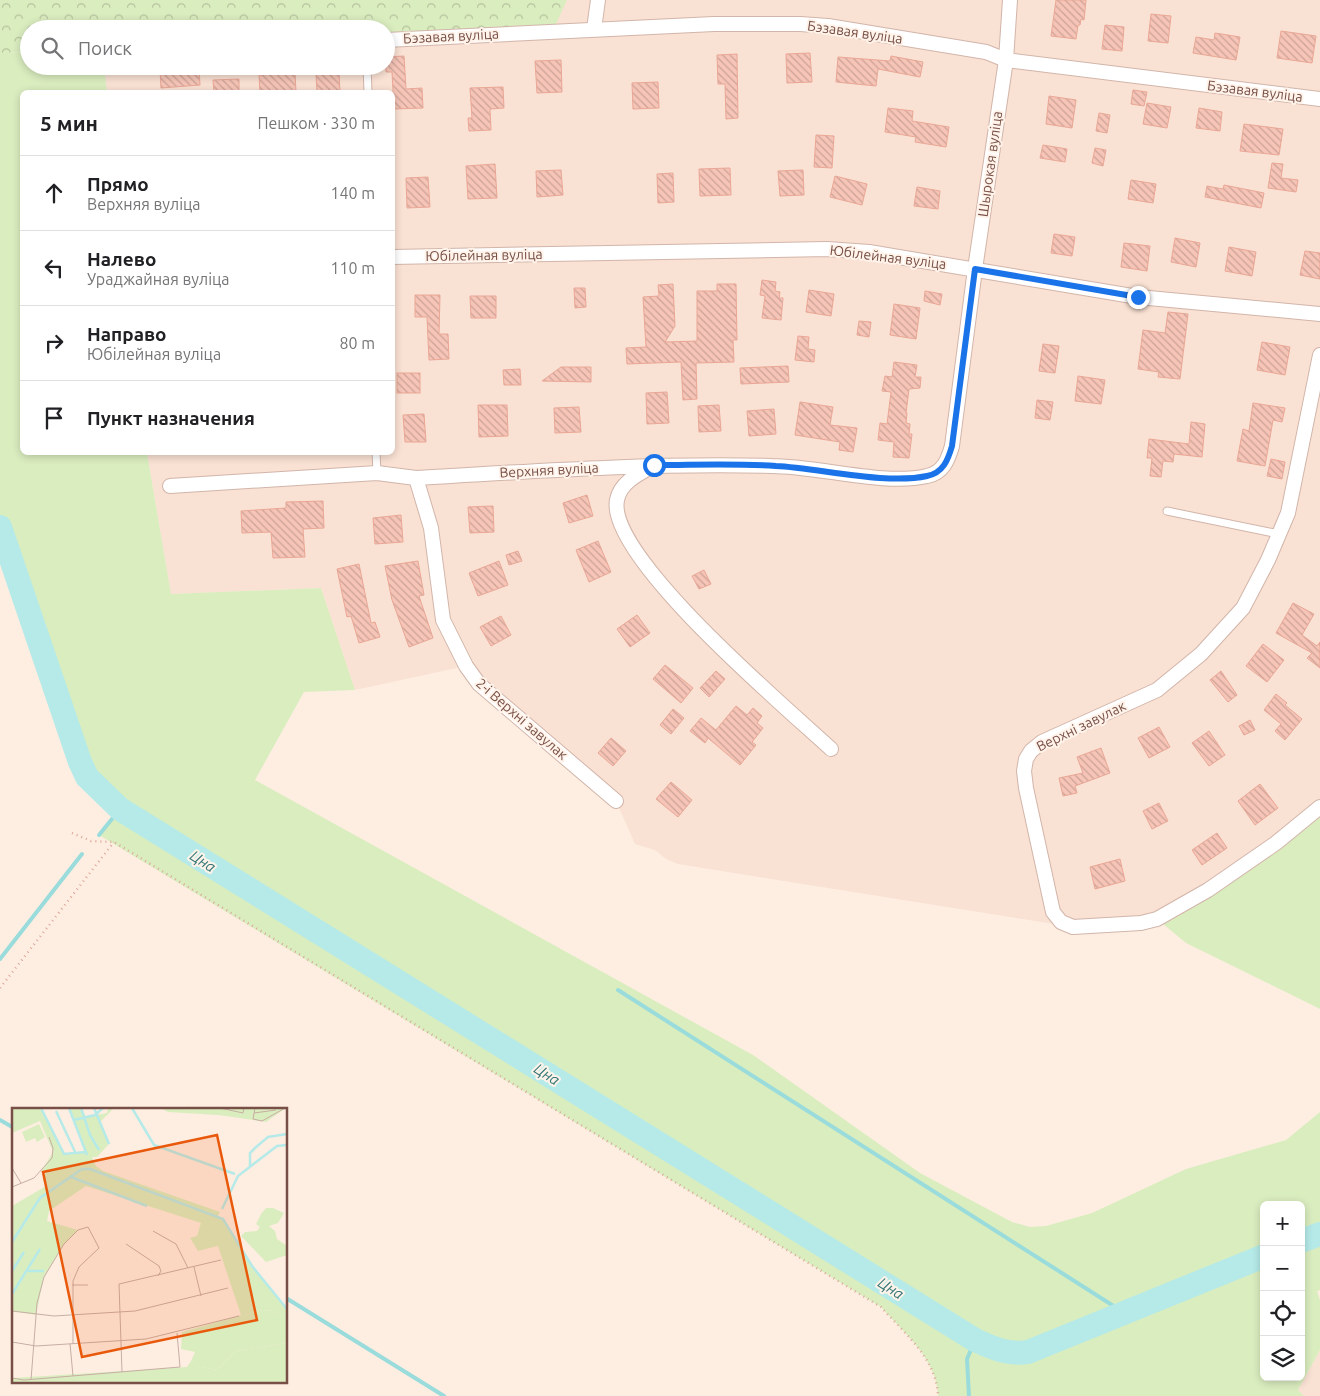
<!DOCTYPE html>
<html lang="ru">
<head>
<meta charset="utf-8">
<style>
  body { margin:0; font-family:Ubuntu,sans-serif; background:#f6f6f6; color:#202124 }
  .controls { position:absolute; right:15px; bottom:15px; display:grid; overflow:hidden; border-radius:8px; box-shadow:0 2px 8px #0003 }
  .controls button { width:45px; height:45px; display:grid; place-items:center; padding:0; border:0; border-bottom:1px solid #e0e0e0; background:#fff; color:#202124; font:25px sans-serif }
  .stop { position:absolute; width:15px; height:15px; margin:-11px; border:4px solid #1a73e8; border-radius:50%; background:#fff }
  .stop.end { background:#1a73e8; border-color:#fff; box-shadow:0 1px 5px #0008 }
  .list { margin:0; padding:0; list-style:none }
  h2 { display:flex; justify-content:space-between; align-items:center; height:65px; margin:0; padding:0 20px; font-size:21px }
  h2 small { font-size:16px; font-weight:400; color:#757577 }
  .list li { display:grid; grid-template-columns:32px 1fr auto; gap:15px; align-items:center; box-sizing:border-box; height:75px; padding:0 20px; border-top:1px solid #e0e0e0 }
  .list b { display:block; font-size:19px; white-space:nowrap }
  .list p { margin:0; font-size:16px; white-space:nowrap; color:#757577 }
  .list em { font-size:16px; font-style:normal; color:#757577 }
  .icon { flex:none; width:28px; height:28px; fill:none; stroke:currentColor; stroke-width:2; stroke-linecap:round; stroke-linejoin:round }
  .map { position:relative; flex:none; width:1320px; height:1396px; overflow:hidden }
  .search { position:absolute; background:#fff; box-shadow:0 2px 8px #0003; left:20px; top:20px; width:375px; height:55px; display:flex; align-items:center; gap:12px; box-sizing:border-box; padding:0 18px; border-radius:28px; color:#757577; font-size:19px }
  .panel { position:absolute; background:#fff; box-shadow:0 2px 8px #0003; left:20px; top:90px; width:375px; height:365px; border-radius:8px }
  .map>svg:first-child { display:block }
  .residential { fill:#f9e1d3 }
  .green { fill:#daedbf; fill-rule:evenodd }
  .forest { fill:url(#forest-crowns) }
  .lines { fill:none; stroke-linecap:round; stroke-linejoin:round }
  .stream { stroke:#9adcdb; stroke-width:4 }
  .river { stroke:#b5eae8; stroke-width:24 }
  .building { fill:url(#building-back-hatch); stroke:#eaa796 }
  .service-casing { stroke:#d2b5aa; stroke-width:9 }
  .minor-casing { stroke:#d2b5aa; stroke-width:16 }
  .path { stroke:#dba89a; stroke-width:2.5; stroke-dasharray:1 4; stroke-linecap:butt }
  .service { stroke:#fff; stroke-width:7 }
  .minor { stroke:#fff; stroke-width:14 }
  .route { stroke:#1a73e8; stroke-width:6 }
  .labels { text-anchor:middle; dominant-baseline:central; stroke-width:4; stroke-linejoin:round; paint-order:stroke }
  .street-label { font-size:14px; fill:#784f46; stroke:#fff3ea }
  .water-label { font-size:15px; font-style:italic; fill:#357877; stroke:#fff3ea }
  .inset-river { fill:none; stroke:#b5eae8; stroke-width:2.5 }
  .inset-road { fill:none; stroke:#c8aea4; stroke-width:1 }
  .view { fill:#e8590c; fill-opacity:0.15; stroke:#e8590c; stroke-width:2.5 }
  .inset-edge { fill:none; stroke:#784f46; stroke-width:2.5 }
</style>
</head>
<body>
<div class="map">
<svg width="1320" height="1396" viewBox="0 0 1320 1396">
  <defs>
    <pattern id="forest-crowns" width="20" height="18" patternUnits="userSpaceOnUse" patternTransform="scale(1.25)"><rect width="20" height="18" fill="#daedbf"/><path d="M2 6a3 3 0 1 1 6 0M12 15a3 3 0 1 1 6 0" fill="none" stroke="#b6c29d"/></pattern>
    <pattern id="building-back-hatch" width="6" height="6" patternUnits="userSpaceOnUse" patternTransform="scale(1.25)"><rect width="6" height="6" fill="#f6c5b7"/><path d="M-1 5l2 2M0 0l6 6M5-1l2 2" fill="none" stroke="#cca297"/></pattern>
  </defs>
  <rect width="100%" height="100%" fill="#feeee2"/>
  <g class="residential">
    <path d="M567,0h753v807l-163,112 -84,8 -395,-63 -12,-5 -11,-9 -20,-6 -19,-43 -150,-135 -111,24 -34,-102 -150,6 -24,-141 245,-1v-360h-285l-3,-26h282v-22z"/>
    <path d="M1320,1350v46h-16l-6,-6z"/>
  </g>
  <g class="green">
    <path d="M29,52v14h75l3,26h-85v360l125,1 24,141 150,-6 34,102 -51,2 -49,88 498,275 167,118 92,49 18,5 16,-1 46,-13 94,-44 100,-29 34,-28v178l-3,1 3,9v50l-22,40 6,6h-366c-1,-37 -34,-63 -57,-89l-782,-472 21,-26 -33,-32 -7,-15 -80,-235v-474zM1264,1205h37v172h-37z"/>
    <path d="M1320,807v202l-134,-66 -29,-24z"/>
  </g>
  <path class="forest" d="M0,0h567l-12,26 -169,8v-5h-357v23l-29,1z"/>
  <g class="lines">
    <g class="stream">
      <path d="M99,835l21,-26"/>
      <path d="M0,959l82,-105"/>
      <path d="M618,990l505,322"/>
      <path d="M0,1120l14,8"/>
      <path d="M286,1298l158,98"/>
      <path d="M969,1396l-2,-37 8,-19"/>
    </g>
    <g class="river">
      <path d="M0,527l80,235 7,15 33,32 855,531c18,8 32,15 53,12l236,-96"/>
      <path d="M1301,1241l19,-7"/>
    </g>
  </g>
  <g class="building">
    <path d="M1056,0h30l-2,20 -3,-1 -1,6h-2l-2,14 -25,-3z"/>
    <path d="M1151,14l20,2 -3,27 -20,-2z"/>
    <path d="M1105,25l19,2 -2,24 -20,-2z"/>
    <path d="M1281,31l35,5 -4,27 -35,-5z"/>
    <path d="M1215,33l25,4 -4,23 -43,-7 3,-16 18,3z"/>
    <path d="M810,53l2,29 -25,1 -1,-29z"/>
    <path d="M737,54l1,64 -12,1 -1,-35h-7l-1,-29z"/>
    <path d="M404,56l2,33 16,-1 1,20 -29,1 -2,-37h-6v-15z"/>
    <path d="M891,56l32,6 -3,15 -42,-8 -2,17 -40,-4 2,-25 52,4z"/>
    <path d="M561,60l1,32 -25,1 -2,-32z"/>
    <path d="M199,68l1,17 -39,3 -1,-18z"/>
    <path d="M285,70l1,4 9,-1 1,19h-36l-1,-17 11,-1 -1,-3z"/>
    <path d="M339,73l1,19h-23l-1,-18z"/>
    <path d="M239,79v13h-25l-1,-12z"/>
    <path d="M658,82l1,26 -26,1 -1,-26z"/>
    <path d="M503,87l1,21 -14,1 1,21 -22,1 -1,-13h4l-2,-30z"/>
    <path d="M1133,90l14,2 -3,14 -13,-2z"/>
    <path d="M1049,96l27,4 -4,28 -26,-4z"/>
    <path d="M1147,103l24,4 -4,21 -24,-4z"/>
    <path d="M888,108l25,3 -1,10 37,6 -3,20 -31,-5 1,-5 -31,-5z"/>
    <path d="M1199,108l23,4 -2,19 -24,-3z"/>
    <path d="M1099,113l11,2 -3,18 -11,-2z"/>
    <path d="M1244,124l39,5 -4,26 -39,-4z"/>
    <path d="M816,135l18,1 -2,32 -18,-1z"/>
    <path d="M1043,145l24,4 -2,13 -25,-4z"/>
    <path d="M1095,148l11,2 -3,16 -11,-3z"/>
    <path d="M1272,163l11,1 -2,14 17,2 -2,12 -28,-4z"/>
    <path d="M495,164l2,34 -29,1 -2,-33z"/>
    <path d="M730,168l1,27 -31,1 -1,-27z"/>
    <path d="M561,170l2,25 -26,2 -1,-26z"/>
    <path d="M803,170l1,25 -24,1 -2,-25z"/>
    <path d="M673,173l1,29 -16,1 -1,-29z"/>
    <path d="M835,176l32,8 -5,21 -32,-8z"/>
    <path d="M428,177l2,30 -23,1 -1,-30z"/>
    <path d="M1131,180l25,4 -3,19 -25,-4z"/>
    <path d="M1224,185l40,8 -3,15 -56,-11 2,-11 16,3z"/>
    <path d="M917,187l23,4 -2,18 -24,-3z"/>
    <path d="M1054,234l21,3 -3,19 -21,-3z"/>
    <path d="M1175,238l25,5 -4,24 -25,-5z"/>
    <path d="M1124,243l26,3 -3,25 -26,-4z"/>
    <path d="M1229,247l27,5 -4,24 -27,-5z"/>
    <path d="M1305,251l15,2v26l-20,-4z"/>
    <path d="M762,280l14,2 -1,9 5,1 -1,6h4l-2,22 -19,-2 3,-22 -5,-1z"/>
    <path d="M673,284l2,42 -10,16 32,-1v-50h20v-7h19l1,56h-4l1,22 -38,1 1,36 -14,1 -2,-38 -54,2 -1,-16 20,-1 -3,-50 16,-1 -1,-11z"/>
    <path d="M574,288h11l1,19 -11,1z"/>
    <path d="M809,290l25,4 -3,22 -25,-4z"/>
    <path d="M925,291l17,3 -2,11 -16,-4z"/>
    <path d="M415,295h25l-1,39h9l1,25 -20,1 -2,-43h-12z"/>
    <path d="M470,296h26v22h-25z"/>
    <path d="M894,304l26,4 -4,31 -26,-4z"/>
    <path d="M1168,312l20,2 -8,65 -22,-2 1,-5 -21,-3 5,-39 22,3z"/>
    <path d="M859,321l12,1 -2,15 -12,-2z"/>
    <path d="M798,336l11,1 -1,12 7,1 -1,12 -19,-2z"/>
    <path d="M1262,342l28,5 -5,28 -28,-5z"/>
    <path d="M1043,344l16,2 -4,27 -16,-2z"/>
    <path d="M894,362l23,3 -2,12h6l-1,11 -11,1 -3,24h1l-1,10 4,1 -1,10h3l-3,24 -16,-1 1,-15 -16,-2 2,-17 7,1 4,-32 -9,-1 3,-15 7,1z"/>
    <path d="M788,366l1,16 -48,2 -1,-16z"/>
    <path d="M561,367h30v15l-49,-1z"/>
    <path d="M520,369l1,16h-17l-1,-15z"/>
    <rect x="397" y="373" width="23" height="20"/>
    <path d="M1078,376l27,4 -4,24 -26,-3z"/>
    <path d="M667,392l2,31 -22,1 -1,-31z"/>
    <path d="M1037,400l16,2 -3,18 -15,-2z"/>
    <path d="M800,402l33,5 -3,18 27,3 -4,24 -14,-2 1,-8 -45,-7z"/>
    <path d="M1253,403l32,5 -3,14 -9,-2 -8,46 -28,-5 6,-32 6,2z"/>
    <path d="M478,405h29l1,31 -29,1z"/>
    <path d="M719,405l2,26 -22,1 -1,-26z"/>
    <path d="M579,407l2,25 -26,1 -1,-25z"/>
    <path d="M774,409l2,25 -27,2 -2,-25z"/>
    <path d="M424,414l2,28h-21l-2,-27z"/>
    <path d="M1191,422l14,2 -3,33 -28,-3 -1,8 -10,-1 -2,16 -11,-1 2,-18h-5l2,-19 40,5z"/>
    <path d="M1271,459l14,3 -3,17 -15,-3z"/>
    <path d="M587,495l6,21 -24,7 -6,-20z"/>
    <path d="M323,501l1,27 -21,1 2,28 -32,1 -2,-26 -29,1 -1,-22 45,-3v-6z"/>
    <path d="M493,506l1,26 -24,1 -2,-26z"/>
    <path d="M401,515l2,27 -28,2 -2,-26z"/>
    <path d="M598,541l13,31 -22,10 -13,-32z"/>
    <path d="M518,551l4,10 -13,4 -3,-10z"/>
    <path d="M418,561l6,34 -5,1 14,42 -24,9 -17,-47 -7,-34z"/>
    <path d="M499,561l9,24 -30,11 -9,-23z"/>
    <path d="M359,564l12,59 4,-1 5,15 -21,6 -8,-27 -4,1 -10,-48z"/>
    <path d="M704,570l7,14 -12,5 -7,-13z"/>
    <path d="M1293,603l21,11 -12,21 15,11 3,-4v26l-13,-10 5,-5 -36,-20z"/>
    <path d="M637,615l13,18 -20,14 -13,-18z"/>
    <path d="M501,616l10,19 -20,11 -11,-19z"/>
    <path d="M1263,644l21,16 -17,22 -21,-16z"/>
    <path d="M665,665l28,23 -12,15 -28,-24z"/>
    <path d="M716,671l9,8 -16,18 -9,-9z"/>
    <path d="M1221,671l16,24 -9,7 -18,-22z"/>
    <path d="M1276,694l11,9 -2,2 17,14 -17,21 -10,-9 6,-7 -17,-14z"/>
    <path d="M736,706l11,9 6,-7 9,8 -5,7 6,5 -11,14 4,3 -16,20 -32,-27 -3,5 -15,-12 11,-13 15,12z"/>
    <path d="M673,709l11,9 -13,16 -11,-9z"/>
    <path d="M1250,720l5,10 -11,5 -5,-9z"/>
    <path d="M1159,727l11,20 -21,11 -11,-20z"/>
    <path d="M1209,731l16,24 -16,11 -17,-23z"/>
    <path d="M611,738l15,13 -13,15 -15,-13z"/>
    <path d="M1101,748l9,25 -35,13 2,7 -14,3 -4,-18 24,-5 -6,-16z"/>
    <path d="M671,782l21,18 -14,17 -22,-18z"/>
    <path d="M1260,784l18,24 -23,17 -17,-24z"/>
    <path d="M1159,803l9,18 -16,8 -9,-18z"/>
    <path d="M1217,833l10,15 -25,17 -10,-15z"/>
    <path d="M1120,859l5,22 -30,8 -5,-22z"/>
  </g>
  <g class="lines">
    <defs>
      <g id="service">
        <path d="M367,66l1,26"/>
        <path d="M376,452l1,21"/>
        <path d="M1167,511l112,23"/>
      </g>
      <g id="minor">
        <path d="M594,29l4,-29"/>
        <path d="M386,40l328,-16h86l28,2 158,26 20,8 314,39"/>
        <path d="M392,257l435,-8 42,3 269,45 182,17"/>
        <path d="M1320,355l-32,158 -20,47 -25,48 -42,46 -44,36 -115,52 -11,9 -5,8 -2,12 2,17 27,124 8,10 12,5 68,-4 16,-4 51,-29 68,-47 44,-36"/>
        <path d="M651,467c-13,7 -31,16 -34,33 -11,56 171,209 214,249"/>
        <path d="M416,478l15,50 12,92 23,46 13,18 137,117"/>
        <path d="M170,486l207,-13 39,5c119,-7 237,-15 356,-12 46,0 112,20 155,10 16,-3 21,-16 25,-30l23,-177 31,-209 4,-60"/>
      </g>
    </defs>
    <use href="#service" class="service-casing"/>
    <use href="#minor" class="minor-casing"/>
    <g class="path">
      <path d="M72,833l19,8 23,1 767,465c23,26 56,52 57,89"/>
      <path d="M0,988l114,-146"/>
    </g>
    <use href="#service" class="service"/>
    <use href="#minor" class="minor"/>
  </g>
  <g class="lines">
    <path class="route" d="M654,465c40,0 81,-2 122,1 43,2 110,19 151,10 16,-3 21,-16 25,-30l23,-177 163,28"/>
  </g>
  <g class="labels">
    <g class="street-label">
      <text transform="translate(855 32) rotate(8)">Бэзавая вуліца</text>
      <text transform="translate(451 36) rotate(-3)">Бэзавая вуліца</text>
      <text transform="translate(1255 91) rotate(7)">Бэзавая вуліца</text>
      <text transform="translate(990 164) rotate(-82)">Шырокая вуліца</text>
      <text transform="translate(484 255) rotate(-1)">Юбілейная вуліца</text>
      <text transform="translate(888 257) rotate(7)">Юбілейная вуліца</text>
      <text transform="translate(549 470) rotate(-3)">Верхняя вуліца</text>
      <text transform="translate(522 719) rotate(41)">2-і Верхні завулак</text>
      <text transform="translate(1081 726) rotate(-26)">Верхні завулак</text>
    </g>
    <g class="water-label">
      <text transform="translate(203 861) rotate(32)">Цна</text>
      <text transform="translate(547 1074) rotate(32)">Цна</text>
      <text transform="translate(891 1288) rotate(32)">Цна</text>
    </g>
  </g>
  <g transform="translate(12 1108)">
    <rect width="275" height="275" fill="#feeee2"/>
    <path d="M0,0h28l26,47 20,-3 -17,-43 -12,-1h25l4,9 21,-4 1,-5h6l-14,14 9,22 -12,13h-5l4,9 7,5 117,41 -2,4 7,5 27,45 35,43v11l-13,-9 -11,-1 -81,22 59,-17 -23,-69 -20,5 -8,-13 7,-2 4,-13 -115,-37 -37,25 -2,10 31,9 -14,14 -20,33 -8,38 -24,-4v-105l34,-20 -3,-5 3,-9 -4,-2 11,-18 -13,-31 -28,12zM149,0h13l59,8 -65,-4zM27,16l6,13 -8,5 -2,-4 -9,4 -4,-10zM275,235v39l-275,1v-5l175,-11 4,-6 5,5 21,4 19,-19z" fill="#daedbf"/>
    <path d="M261,100l11,5 -6,10 -9,3 6,5 2,8 10,7v9l-21,7 -25,-26 4,-4 12,-1 3,-4 -4,-3 5,-10 5,-6zM251,202l11,1 13,9v23l-51,8 -19,19 -22,-4 -4,-5 4,-9 -14,-3 1,-17z" fill="#daedbf"/>
    <path d="M162,0h112l-20,14z" fill="#daedbf"/>
    <path class="inset-river" d="M29,0l23,46 22,-2M57,0l18,47M69,0l9,27 9,15M82,0l15,36M120,0l22,37 81,29M44,3l20,43M62,12l21,-5 8,-7M238,59v-14l5,-5 13,-11 19,-3M59,69l76,29M210,101l16,-33 39,-30 10,-1M0,134l28,-44 42,-29h8l133,50 29,47 35,43M0,163l12,-19M15,163h17M0,186l28,-45"/>
    <path class="inset-road" d="M208,0l23,5 1,-5M243,0l-2,11 9,2 23,-13M252,0h16M242,5l22,-3M0,60l9,15M0,79l22,-9 18,-20 1,-10 -4,-11M141,123l23,13 12,24M114,136l33,22 2,5 -3,5M182,159l7,29M60,177h16M0,203l42,5 81,-5 93,-23M0,234l24,4 110,-7 93,-23M58,236l3,32M110,264l-3,-88 102,-24M0,270l12,2 156,-13 -3,-34M19,272l6,-77 7,-26 20,-33 14,-14 10,-3 11,21 -20,19 -6,14v63"/>
    <path class="view" d="M205,27l40,185 -175,37 -39,-185z"/>
    <rect width="275" height="275" class="inset-edge"/>
  </g>
</svg>
<div class="controls">
<button>+</button>
<button>−</button>
<button><svg class="icon" aria-label="locate" viewBox="0 0 24 24"><circle cx="12" cy="12" r="6"/><path d="M12 2v4M12 18v4M2 12h4M18 12h4"/></svg></button>
<button><svg class="icon" aria-label="layers" viewBox="0 0 24 24"><path d="M12 4l9 5-9 5-9-5zM3 14l9 5 9-5"/></svg></button>
</div>
<div class="stop" style="left:654px;top:465px"></div>
<div class="stop end" style="left:1138px;top:297px"></div>
<div class="search"><svg class="icon" aria-label="search" viewBox="0 0 24 24"><circle cx="10" cy="10" r="6"/><path d="M15 15l6 6"/></svg>Поиск</div>
<section class="panel">
<h2>5 мин<small>Пешком · 330 m</small></h2>
<ul class="list">
<li><svg class="icon" aria-label="ahead" viewBox="0 0 24 24"><path d="M12 20V5M6 11l6-6 6 6"/></svg><div><b>Прямо</b><p>Верхняя вуліца</p></div><em>140 m</em></li>
<li><svg class="icon" aria-label="left" viewBox="0 0 24 24"><path d="M17 20v-9H6M10 6l-5 5 5 5"/></svg><div><b>Налево</b><p>Ураджайная вуліца</p></div><em>110 m</em></li>
<li><svg class="icon" aria-label="right" viewBox="0 0 24 24"><path d="M7 20v-9h11M14 6l5 5-5 5"/></svg><div><b>Направо</b><p>Юбілейная вуліца</p></div><em>80 m</em></li>
<li><svg class="icon" aria-label="arrive" viewBox="0 0 24 24"><path d="M6 21V4h12l-3 4 3 4H6"/></svg><div><b>Пункт назначения</b></div></li>
</ul>
</section>
</div>
</body>
</html>
